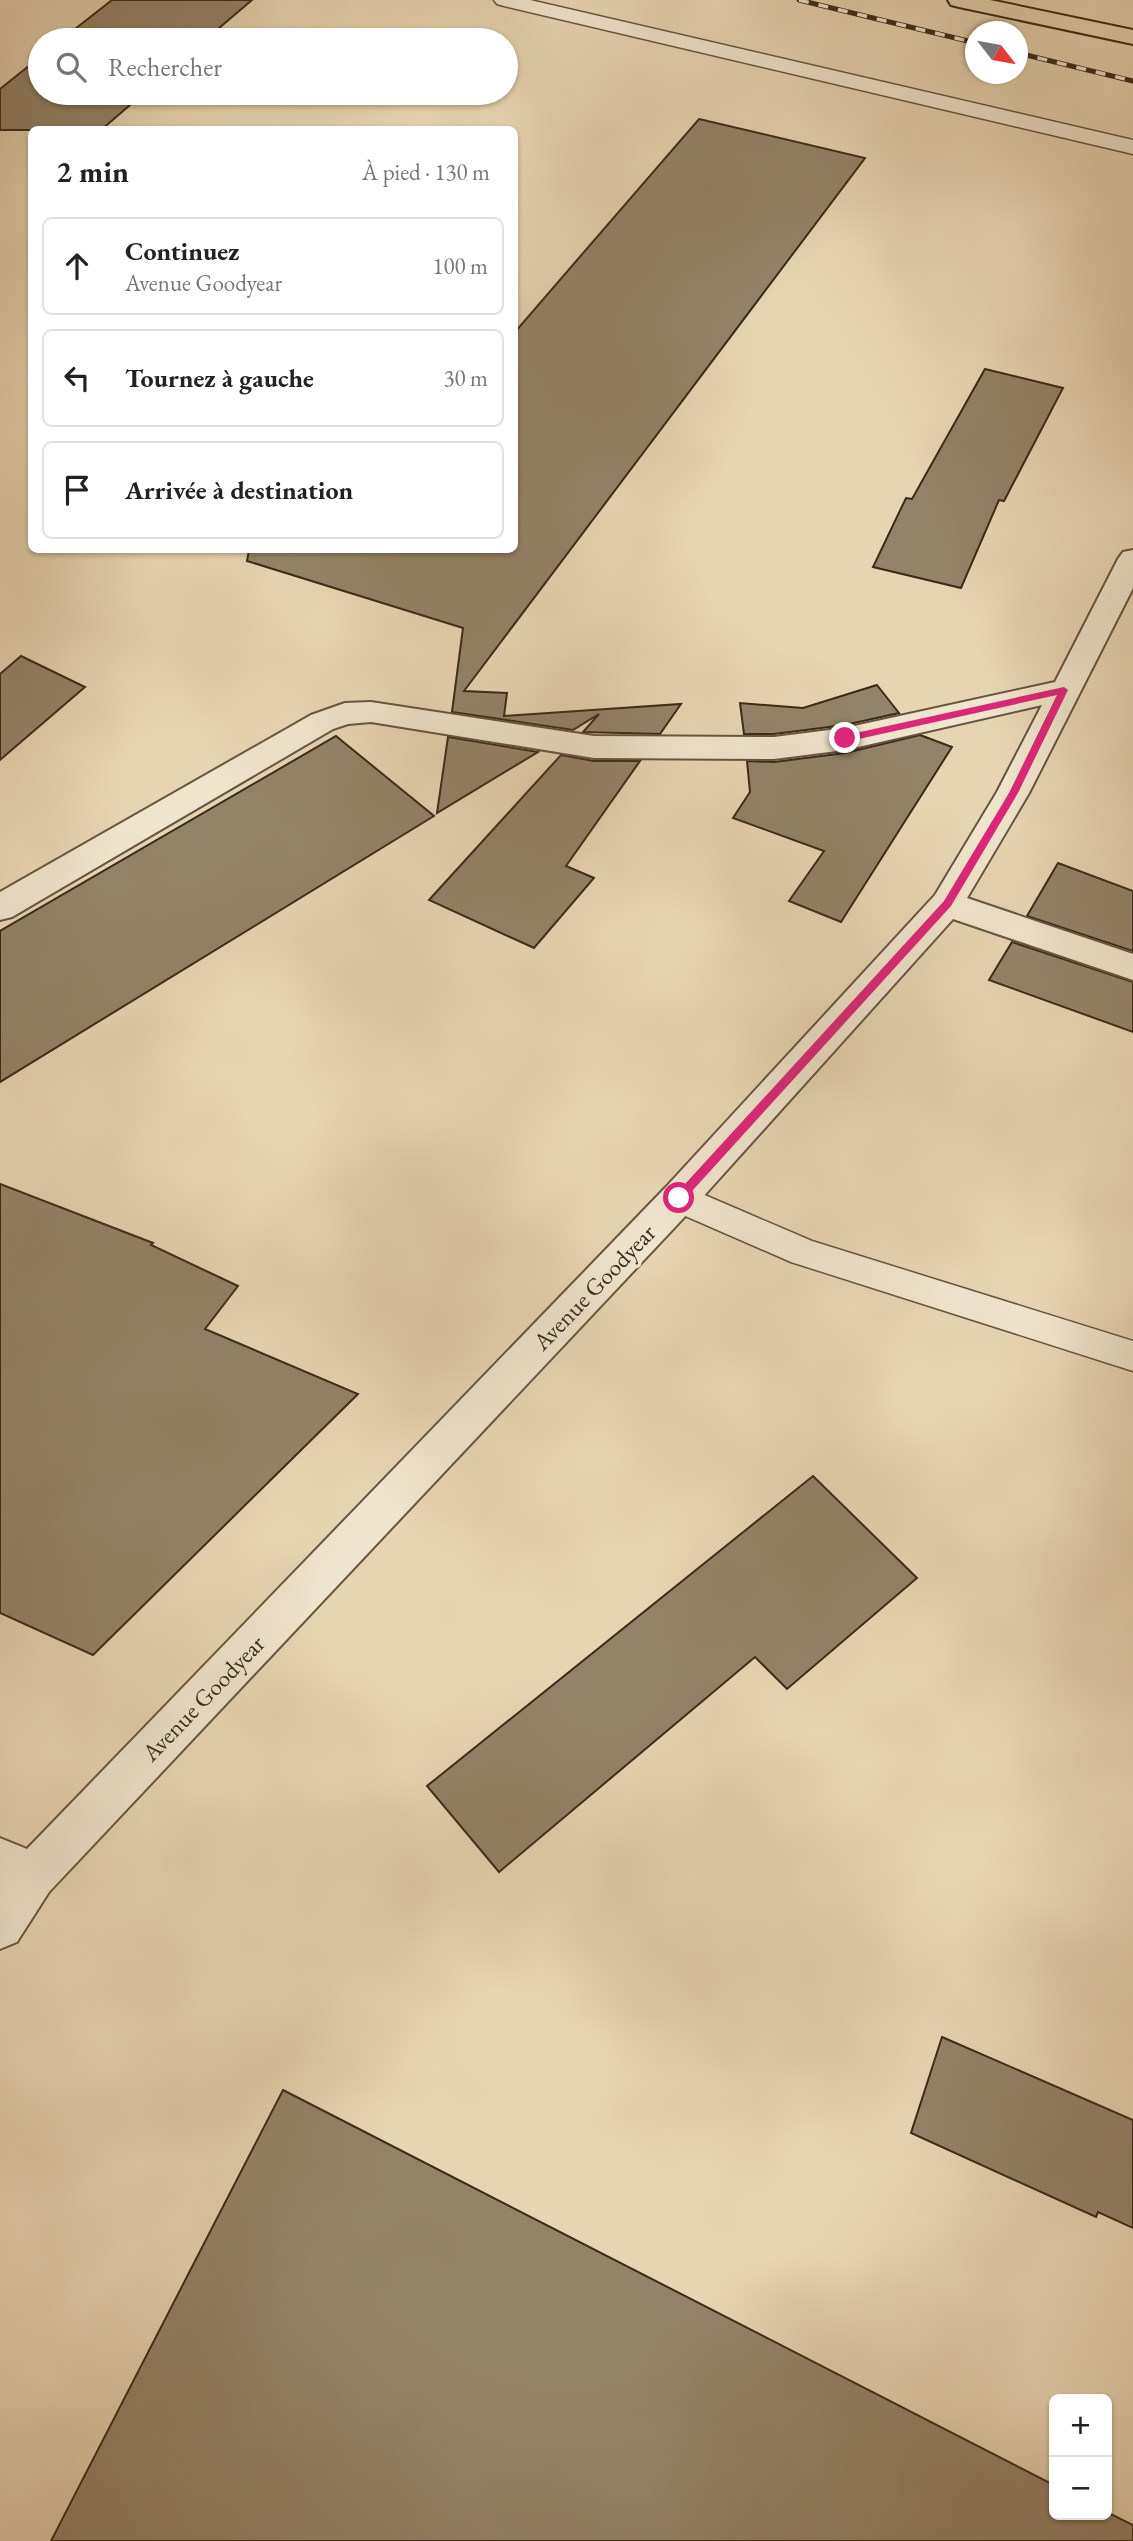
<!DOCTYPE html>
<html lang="fr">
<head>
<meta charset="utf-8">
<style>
  body { margin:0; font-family:"EB Garamond",serif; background:#f6f6f6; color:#222 }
  .controls { position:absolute; right:21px; bottom:21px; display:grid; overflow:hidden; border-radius:10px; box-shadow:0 2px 5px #0004 }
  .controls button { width:63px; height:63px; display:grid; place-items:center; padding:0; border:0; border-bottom:2px solid #e0e0e0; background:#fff; color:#222; font:35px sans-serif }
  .compass { position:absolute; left:965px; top:21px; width:63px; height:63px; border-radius:50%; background:#fff; box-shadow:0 2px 5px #0004; rotate:121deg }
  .stop { position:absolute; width:21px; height:21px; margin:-16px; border:5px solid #db2777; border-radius:50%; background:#fff }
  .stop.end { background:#db2777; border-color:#fff; box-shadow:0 2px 7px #0008 }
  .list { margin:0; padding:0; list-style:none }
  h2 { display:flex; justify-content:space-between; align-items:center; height:91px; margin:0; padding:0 28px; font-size:30px }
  h2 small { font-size:23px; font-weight:400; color:#767676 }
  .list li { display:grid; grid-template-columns:46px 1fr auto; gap:21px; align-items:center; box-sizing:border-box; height:98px; margin:0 14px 14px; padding:0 14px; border:2px solid #e0e0e0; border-radius:10px }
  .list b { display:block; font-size:26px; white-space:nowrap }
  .list p { margin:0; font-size:23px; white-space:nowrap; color:#767676 }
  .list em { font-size:23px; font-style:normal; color:#767676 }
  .icon { flex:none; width:38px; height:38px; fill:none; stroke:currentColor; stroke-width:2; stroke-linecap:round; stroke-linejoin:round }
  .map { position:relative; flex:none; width:1133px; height:2541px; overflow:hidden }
  .search { position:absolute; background:#fff; box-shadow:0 2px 5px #0004; left:28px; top:28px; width:490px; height:77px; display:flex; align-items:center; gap:18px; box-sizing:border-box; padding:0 24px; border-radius:38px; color:#767676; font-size:26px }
  .panel { position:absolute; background:#fff; box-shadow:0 2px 5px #0004; left:28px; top:126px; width:490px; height:427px; border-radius:10px }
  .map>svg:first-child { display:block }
  .building { fill:#938368; stroke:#392b18; stroke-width:2 }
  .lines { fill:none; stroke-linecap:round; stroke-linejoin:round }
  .lane-casing { stroke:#64563e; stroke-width:3 }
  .street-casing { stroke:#64563e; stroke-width:4 }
  .primary-casing { stroke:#392b18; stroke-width:4 }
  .lane { fill:#efe4cc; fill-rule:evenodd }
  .street { fill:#efe4cc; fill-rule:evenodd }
  .primary { fill:#e7d5b1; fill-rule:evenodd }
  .rail-casing { stroke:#392b18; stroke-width:5 }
  .rail { stroke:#efe4cc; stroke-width:3.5; stroke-dasharray:10; stroke-linecap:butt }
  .route { fill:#db2777 }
  .labels { text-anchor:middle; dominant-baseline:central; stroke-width:7; stroke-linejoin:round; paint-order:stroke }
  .street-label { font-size:24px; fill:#392b18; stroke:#efe4cc }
</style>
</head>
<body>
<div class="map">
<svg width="1133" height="2541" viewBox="0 0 1133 2541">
  <rect width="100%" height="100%" fill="#e7d5b1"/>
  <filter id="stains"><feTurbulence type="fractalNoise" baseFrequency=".00286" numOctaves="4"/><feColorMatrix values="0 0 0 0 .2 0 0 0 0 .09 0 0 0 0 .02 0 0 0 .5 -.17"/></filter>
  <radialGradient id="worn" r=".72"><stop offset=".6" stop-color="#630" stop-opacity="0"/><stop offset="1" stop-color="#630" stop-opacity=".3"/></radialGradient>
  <g class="building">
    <path d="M112,0h140l-47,40h-144z"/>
    <path d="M40,57v36h104l-43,37h-101v-41z"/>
    <path d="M699,119l166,39 -401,533 43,2 -3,23 177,-12 -21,30 -77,-2 16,-18 -26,16 -121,-18 11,-84 -216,-67 2,-11h265v-217z"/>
    <path d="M985,369l78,19 -59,113 -5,-1 -38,88 -88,-21 33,-69 6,1z"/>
    <path d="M21,656l64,31 -85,73v-86z"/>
    <path d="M877,685l22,28 -54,12 -71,9h-30l-4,-31 63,5z"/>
    <path d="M920,735l32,12 -111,175 -52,-21 35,-50 -91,-33 17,-26 -3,-31 27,1 71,-9z"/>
    <path d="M336,736l98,80 -434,266v-151z"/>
    <path d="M448,737l90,15 -101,61z"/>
    <path d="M561,755l33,6h46l-74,105 28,12 -60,70 -105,-48z"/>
    <path d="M1058,863l75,28v60l-106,-35z"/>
    <path d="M1012,942l121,40v50l-144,-52z"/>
    <path d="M0,1184l153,59 -2,2 87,41 -33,43 153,65 -265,261 -93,-42z"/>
    <path d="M813,1476l104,102 -130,111 -32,-32 -256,215 -72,-86z"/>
    <path d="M942,2037l191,83v108l-35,-16 -2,5 -185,-84z"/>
    <path d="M283,2090l771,395v30h53v-3l26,13v16h-1082z"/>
  </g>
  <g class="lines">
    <defs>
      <g id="lane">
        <path d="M494,0h36l603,140v14l-629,-148 -7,-2z"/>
        <path d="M679,1184l133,57 321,100v30l-342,-109 -124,-54 -5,-10 5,-10z"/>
      </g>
      <path id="street" d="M1133,550v38l-104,205 -62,105 166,56v26l-180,-61 -261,290 -643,683 -32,50 -17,7v-111l27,11 639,-662 269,-292 62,-103 45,-87 -197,45 -71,9 -180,-1 -223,-36 -23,2 -15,5 -321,188 -12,3v-28l311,-177 34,-12 26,-1 223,34 180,1 71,-9 210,-46 63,-123 5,-7z"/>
      <path id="primary" d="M948,0h42l143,30v14l-174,-37 -8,-2z"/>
    </defs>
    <use href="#lane" class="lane-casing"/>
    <use href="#street" class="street-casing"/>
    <use href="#primary" class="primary-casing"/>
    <use href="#lane" class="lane"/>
    <use href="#street" class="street"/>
    <use href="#primary" class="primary"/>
    <defs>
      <g id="rail">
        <path d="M799,0l177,43"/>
        <path d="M1018,53l115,28"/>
      </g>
    </defs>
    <use href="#rail" class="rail-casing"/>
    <use href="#rail" class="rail"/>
  </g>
  <path class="route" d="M1064,687l4,3 -50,103 -67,113 -268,295h-8v-6l269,-294 65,-108 48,-98 -212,47 -4,-4 1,-2z"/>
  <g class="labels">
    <g class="street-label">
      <text transform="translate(594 1287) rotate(-46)">Avenue Goodyear</text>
      <text transform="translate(203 1698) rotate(-46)">Avenue Goodyear</text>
    </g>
  </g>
  <rect width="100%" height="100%" filter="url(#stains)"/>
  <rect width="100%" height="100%" fill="url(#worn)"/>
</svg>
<div class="controls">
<button>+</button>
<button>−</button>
</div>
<svg class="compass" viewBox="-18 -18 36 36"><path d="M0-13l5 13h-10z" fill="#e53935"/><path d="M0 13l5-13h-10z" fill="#767676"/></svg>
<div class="stop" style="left:679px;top:1198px"></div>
<div class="stop end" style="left:845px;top:738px"></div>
<div class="search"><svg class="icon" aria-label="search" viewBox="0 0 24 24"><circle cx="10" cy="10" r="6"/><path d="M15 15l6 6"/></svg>Rechercher</div>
<section class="panel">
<h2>2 min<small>À pied · 130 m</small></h2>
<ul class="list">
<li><svg class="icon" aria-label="ahead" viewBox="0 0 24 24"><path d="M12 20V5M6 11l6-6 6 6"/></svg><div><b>Continuez</b><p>Avenue Goodyear</p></div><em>100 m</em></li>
<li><svg class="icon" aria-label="left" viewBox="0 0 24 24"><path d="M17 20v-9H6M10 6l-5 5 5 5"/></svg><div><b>Tournez à gauche</b></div><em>30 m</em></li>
<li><svg class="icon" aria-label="arrive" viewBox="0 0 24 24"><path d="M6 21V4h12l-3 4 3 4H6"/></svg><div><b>Arrivée à destination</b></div></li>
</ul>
</section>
</div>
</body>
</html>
